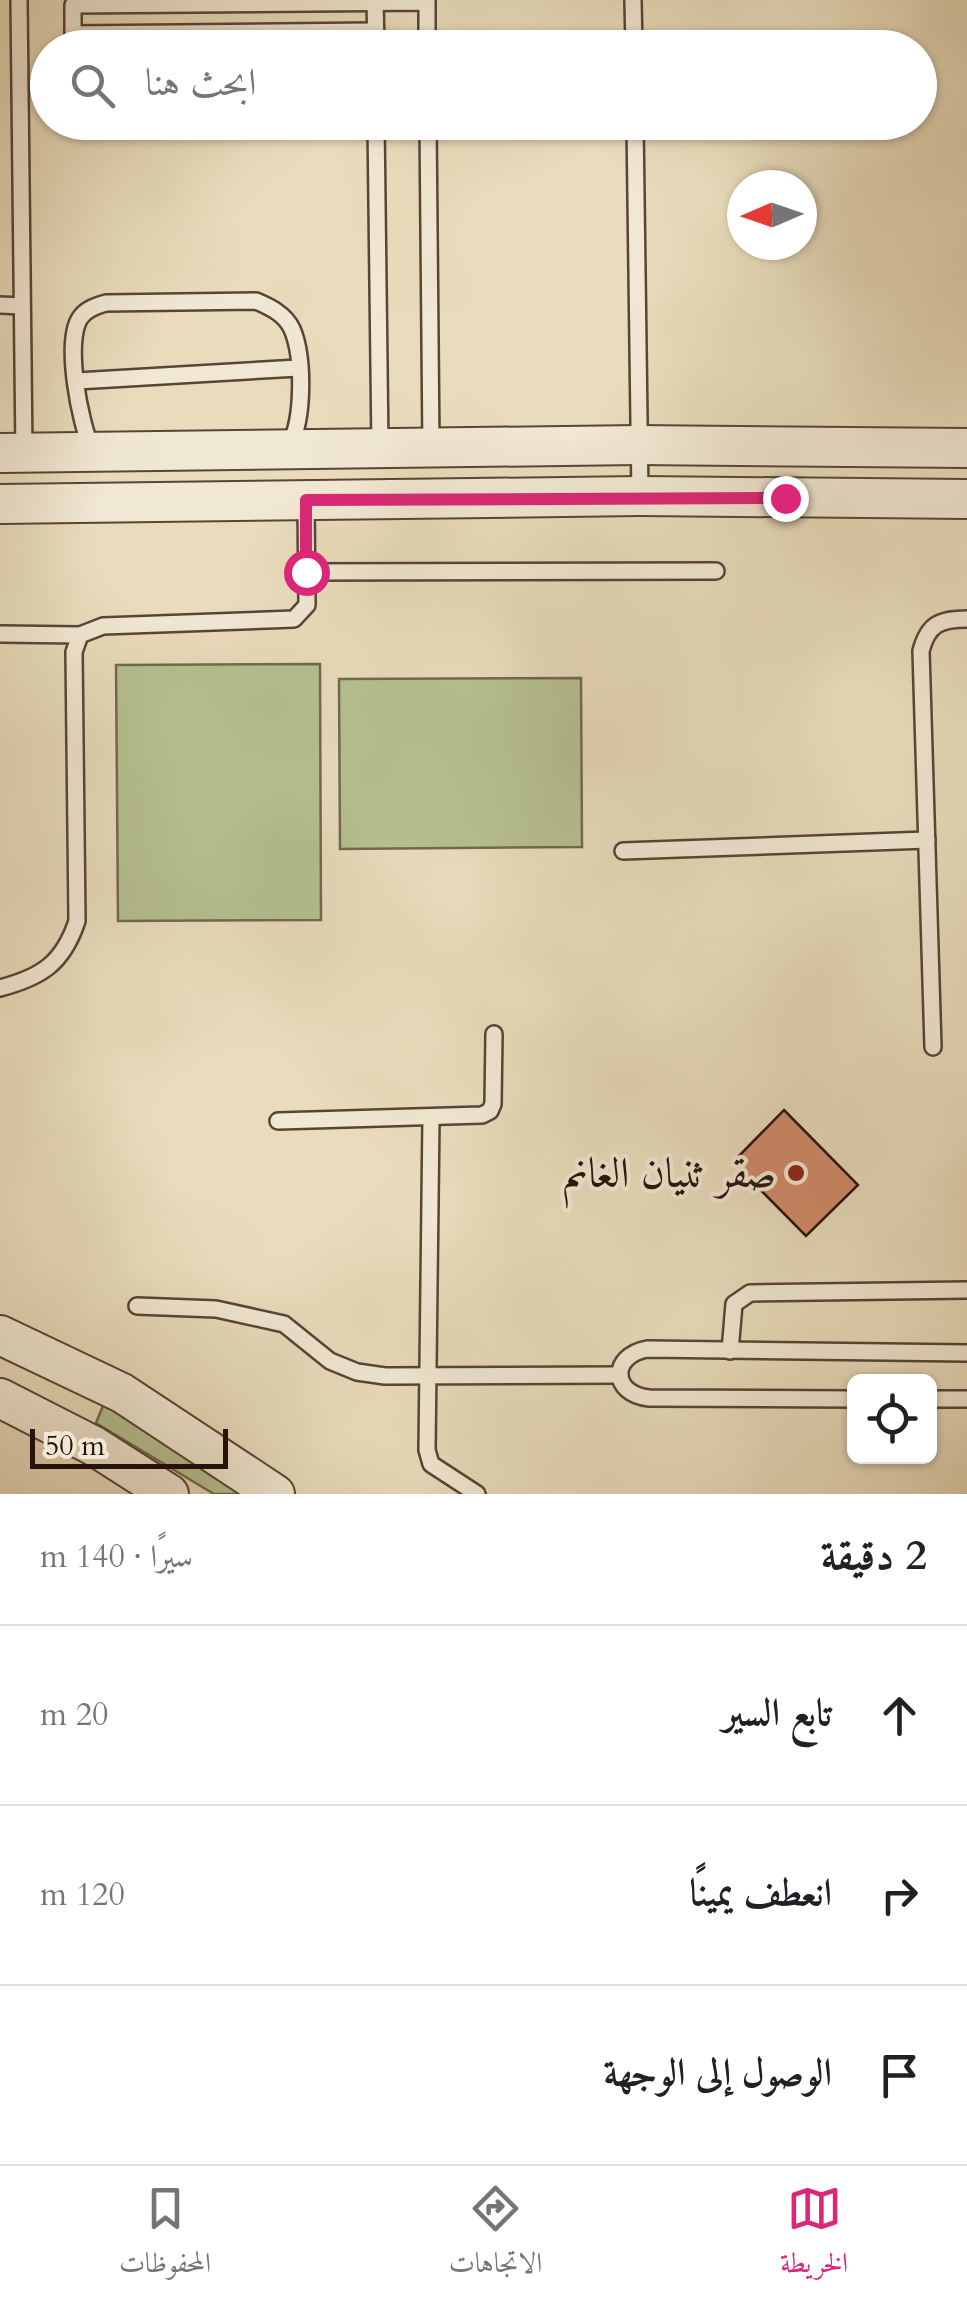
<!DOCTYPE html>
<html lang="ar">
<head>
<meta charset="utf-8">
<style>
  body { margin:0; font-family:Cardo,Amiri,serif; background:#f2f2f2; color:#202124; direction:rtl }
  .controls { position:absolute; right:30px; bottom:30px; display:grid; overflow:hidden; border-radius:15px; box-shadow:0 2px 8px #0004 }
  .controls button { width:90px; height:90px; display:grid; place-items:center; padding:0; border:0; border-bottom:2px solid #e0e0e0; background:#fff; color:#202124; font:50px sans-serif }
  .compass { position:absolute; left:727px; top:170px; width:90px; height:90px; border-radius:50%; background:#fff; box-shadow:0 2px 8px #0004; rotate:268deg }
  .scale { position:absolute; left:30px; bottom:25px; width:198px; box-sizing:border-box; padding-left:10px; border:5px solid #28130a; border-top:0; font-size:28px; line-height:35px; white-space:nowrap; color:#28130a; -webkit-text-stroke:8px #f1e8d3; paint-order:stroke }
  .stop { position:absolute; width:30px; height:30px; margin:-22px; border:8px solid #db2777; border-radius:50%; background:#fff }
  .stop.end { background:#db2777; border-color:#fff; box-shadow:0 2px 10px #0008 }
  .list { margin:0; padding:0; list-style:none }
  h2 { display:flex; justify-content:space-between; align-items:center; height:130px; margin:0; padding:0 40px; font-size:42px }
  h2 small { font-size:32px; font-weight:400; color:#757577 }
  .list li { display:grid; grid-template-columns:65px 1fr auto; gap:30px; align-items:center; box-sizing:border-box; height:180px; padding:0 40px; border-top:2px solid #e0e0e0 }
  .list b { display:block; font-size:38px; white-space:nowrap }
  .list em { font-size:32px; font-style:normal; color:#757577 }
  .icon { flex:none; width:55px; height:55px; fill:none; stroke:currentColor; stroke-width:2; stroke-linecap:round; stroke-linejoin:round }
  .map { position:relative; flex:none; width:967px; height:1494px; overflow:hidden; direction:ltr }
  .search { position:absolute; background:#fff; box-shadow:0 2px 8px #0004; left:30px; right:30px; top:30px; height:110px; display:flex; align-items:center; gap:25px; box-sizing:border-box; padding:0 35px; border-radius:55px; color:#757577; font-size:38px }
  .sheet { height:670px; background:#fff }
  nav { display:flex; justify-content:space-around; align-items:center; box-sizing:border-box; height:140px; border-top:2px solid #e0e0e0; background:#fff; font-size:28px; color:#757577 }
  nav a { display:grid; justify-items:center; gap:5px }
  nav .on { color:#db2777 }
  .map>svg:first-child { display:block }
  .green { fill:#b6c091; stroke:#6f6a4e; stroke-width:2.5 }
  .building { fill:#d28a6a; stroke:#28130a; stroke-width:2.5 }
  .lines { fill:none; stroke-linecap:round; stroke-linejoin:round }
  .service-casing { stroke:#584536; stroke-width:20 }
  .tertiary-casing { stroke:#584536; stroke-width:42 }
  .service { stroke:#f1e8d3; stroke-width:15 }
  .tertiary { stroke:#f1e8d3; stroke-width:38 }
  .route { stroke:#db2777; stroke-width:12 }
  .poi-dot { fill:#8f2418; stroke:#f1e8d3; stroke-width:4 }
  .labels { text-anchor:middle; dominant-baseline:central; stroke-width:8; stroke-linejoin:round; paint-order:stroke }
  .poi-label { font-size:42px; fill:#28130a; stroke:#f1e8d3; text-anchor:end }
</style>
</head>
<body>
<div class="map">
<svg width="967" height="1494" viewBox="0 0 967 1494">
  <rect width="100%" height="100%" fill="#e9dcbc"/>
  <filter id="stains"><feTurbulence type="fractalNoise" baseFrequency=".002" numOctaves="4"/><feColorMatrix values="0 0 0 0 .2 0 0 0 0 .09 0 0 0 0 .02 0 0 0 .5 -.17"/></filter>
  <radialGradient id="worn" r=".72"><stop offset=".6" stop-color="#630" stop-opacity="0"/><stop offset="1" stop-color="#630" stop-opacity=".3"/></radialGradient>
  <g class="green">
    <path d="M320,664l1,256 -203,1 -2,-256z"/>
    <path d="M581,678l1,169 -242,2 -1,-170z"/>
    <path d="M107,1396l156,98h-49l-118,-71z"/>
  </g>
  <path class="building" d="M784,1110l74,75 -52,51 -73,-74z"/>
  <g class="lines">
    <defs>
      <g id="service">
        <path d="M19,0l5,453"/>
        <path d="M375,0l1,48"/>
        <path d="M633,0l1,48"/>
        <path d="M375,31l-302,3v-29l354,-3v46"/>
        <path d="M376,122l4,326"/>
        <path d="M428,122l3,325"/>
        <path d="M635,122l5,374"/>
        <path d="M0,305l22,1"/>
        <path d="M77,381l221,-13"/>
        <path d="M92,449c-12,-25 -28,-107 -12,-131 6,-9 16,-12 26,-15l150,-2c14,6 29,13 36,28 12,28 12,91 -3,117"/>
        <path d="M306,572l410,-1"/>
        <path d="M0,634l80,1"/>
        <path d="M623,851l304,-11"/>
        <path d="M0,988c42,-11 63,-25 77,-67l-3,-269 6,-17 23,-9 191,-7 13,-14 -1,-103"/>
        <path d="M933,1047l-12,-396c7,-27 19,-32 46,-32"/>
        <path d="M431,1118l-4,332 4,14 46,30"/>
        <path d="M278,1121l204,-6 8,-4 3,-7 1,-70"/>
        <path d="M137,1306l79,3 68,15 46,37 27,11 28,4 235,-1"/>
        <path d="M730,1351l4,-47 16,-11 217,-3"/>
        <path d="M854,1399l-205,-1c-38,-4 -39,-42 -2,-49l320,4"/>
        <path d="M930,1399h37"/>
      </g>
      <g id="tertiary">
        <path d="M0,453l638,-8 329,3"/>
        <path d="M0,504l640,-8 327,3"/>
        <path d="M0,1335l122,58 153,101"/>
        <path d="M0,1398l94,48 75,48"/>
      </g>
    </defs>
    <use href="#service" class="service-casing"/>
    <use href="#tertiary" class="tertiary-casing"/>
    <use href="#service" class="service"/>
    <use href="#tertiary" class="tertiary"/>
  </g>
  <g class="lines">
    <path class="route" d="M306,572v-72l479,-2"/>
  </g>
  <circle class="poi-dot" cx="796" cy="1173" r="10"/>
  <g class="labels">
    <g class="poi-label">
      <text x="776" y="1173">صقر ثنيان الغانم</text>
    </g>
  </g>
  <rect width="100%" height="100%" filter="url(#stains)"/>
  <rect width="100%" height="100%" fill="url(#worn)"/>
</svg>
<div class="controls">
<button><svg class="icon" aria-label="locate" viewBox="0 0 24 24"><circle cx="12" cy="12" r="6"/><path d="M12 2v4M12 18v4M2 12h4M18 12h4"/></svg></button>
</div>
<svg class="compass" viewBox="-18 -18 36 36"><path d="M0-13l5 13h-10z" fill="#e53935"/><path d="M0 13l5-13h-10z" fill="#757577"/></svg>
<div class="scale">50 m</div>
<div class="stop" style="left:306px;top:572px"></div>
<div class="stop end" style="left:785px;top:498px"></div>
<div class="search"><svg class="icon" aria-label="search" viewBox="0 0 24 24"><circle cx="10" cy="10" r="6"/><path d="M15 15l6 6"/></svg>ابحث هنا</div>
</div>
<section class="sheet">
<h2>2 دقيقة<small>سيرًا · 140 m</small></h2>
<ul class="list">
<li><svg class="icon" aria-label="ahead" viewBox="0 0 24 24"><path d="M12 20V5M6 11l6-6 6 6"/></svg><div><b>تابع السير</b></div><em>20 m</em></li>
<li><svg class="icon" aria-label="right" viewBox="0 0 24 24"><path d="M7 20v-9h11M14 6l5 5-5 5"/></svg><div><b>انعطف يمينًا</b></div><em>120 m</em></li>
<li><svg class="icon" aria-label="arrive" viewBox="0 0 24 24"><path d="M6 21V4h12l-3 4 3 4H6"/></svg><div><b>الوصول إلى الوجهة</b></div></li>
</ul>
</section>
<nav>
<a class="on"><svg class="icon" aria-label="map" viewBox="0 0 24 24"><path d="M3 6l6-2 6 2 6-2v14l-6 2-6-2-6 2zM9 4v14M15 6v14"/></svg>الخريطة</a>
<a><svg class="icon" aria-label="directions" viewBox="0 0 24 24"><path d="M12 3l9 9-9 9-9-9zM9 14v-3h6M13 9l2 2-2 2"/></svg>الاتجاهات</a>
<a><svg class="icon" aria-label="saved" viewBox="0 0 24 24"><path d="M7 4h10v16l-5-4-5 4z"/></svg>المحفوظات</a>
</nav>
</body>
</html>
